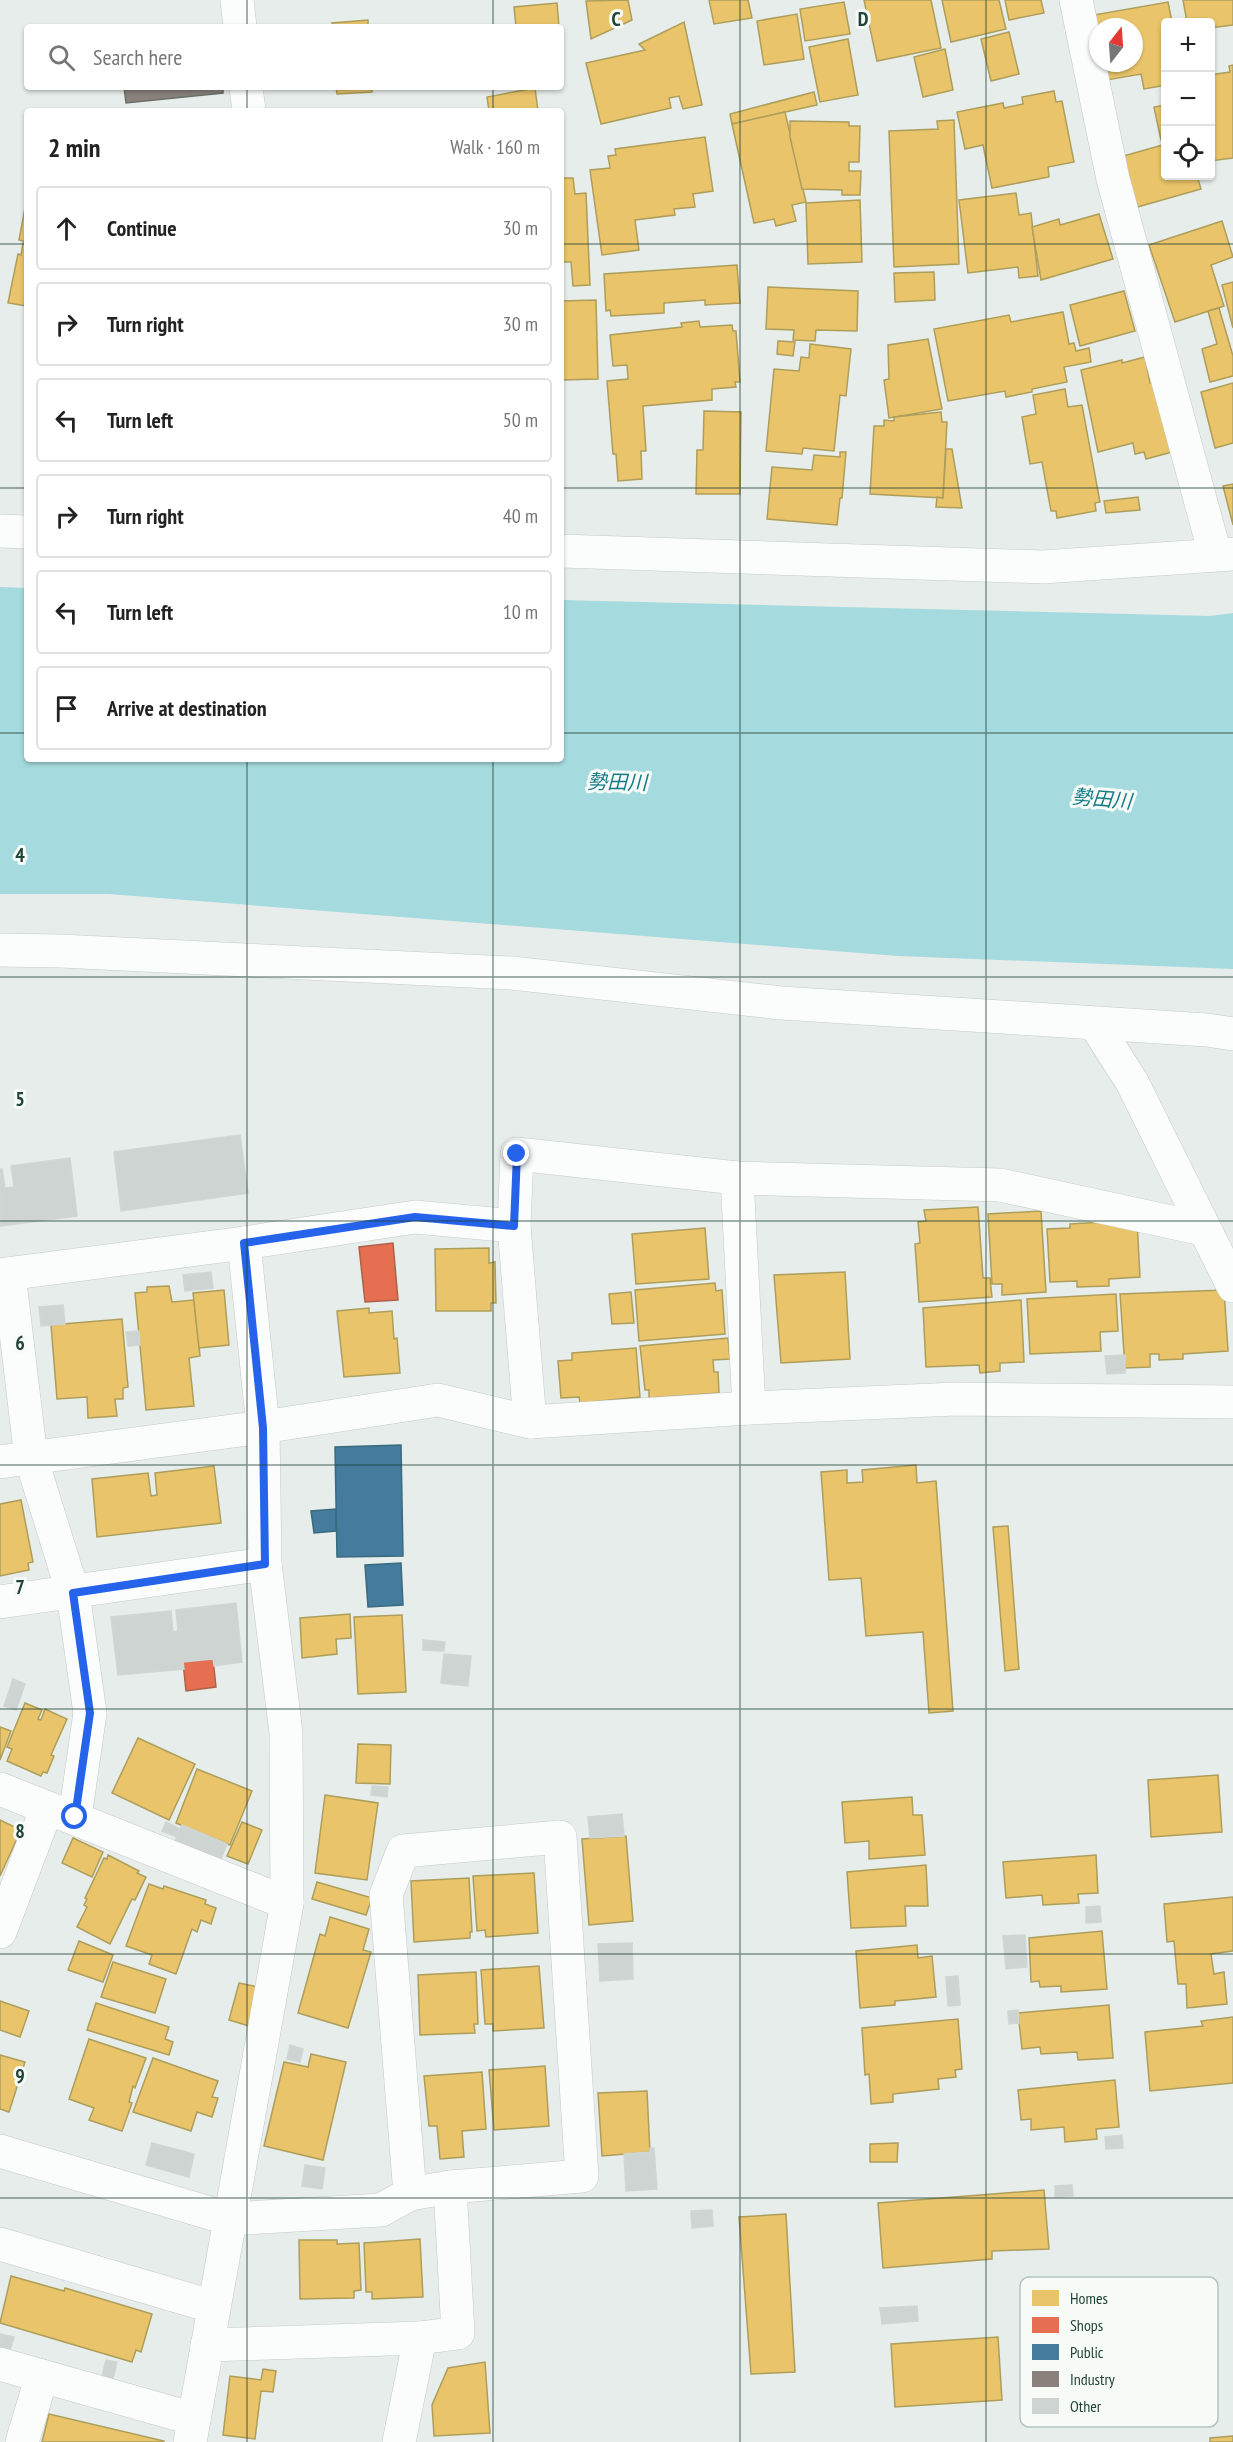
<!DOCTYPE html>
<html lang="en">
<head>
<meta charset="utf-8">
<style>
  body { margin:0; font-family:"PT Sans Narrow","Noto Sans JP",sans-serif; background:#f6f6f6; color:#222 }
  .controls { position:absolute; right:18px; top:18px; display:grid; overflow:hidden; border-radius:6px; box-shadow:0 2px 4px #0004 }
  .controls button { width:54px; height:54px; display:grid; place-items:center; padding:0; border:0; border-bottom:2px solid #e0e0e0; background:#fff; color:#222; font:30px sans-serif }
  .compass { position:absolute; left:1089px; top:18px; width:54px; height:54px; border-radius:50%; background:#fff; box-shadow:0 2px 4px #0004; rotate:17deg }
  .stop { position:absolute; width:18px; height:18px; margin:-14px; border:4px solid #2563eb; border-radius:50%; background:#fff }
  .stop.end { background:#2563eb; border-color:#fff; box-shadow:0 2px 6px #0008 }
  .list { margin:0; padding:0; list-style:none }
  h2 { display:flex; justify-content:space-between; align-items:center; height:78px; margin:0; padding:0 24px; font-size:26px }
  h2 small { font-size:20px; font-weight:400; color:#767676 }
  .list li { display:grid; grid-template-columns:39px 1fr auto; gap:18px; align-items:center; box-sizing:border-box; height:84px; margin:0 12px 12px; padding:0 12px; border:2px solid #e0e0e0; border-radius:6px }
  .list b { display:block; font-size:22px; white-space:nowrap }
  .list em { font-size:20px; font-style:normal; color:#767676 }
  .icon { flex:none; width:33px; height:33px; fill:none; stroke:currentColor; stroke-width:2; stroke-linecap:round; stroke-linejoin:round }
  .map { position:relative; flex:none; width:1233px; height:2442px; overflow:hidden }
  .search { position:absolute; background:#fff; box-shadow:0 2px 4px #0004; left:24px; top:24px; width:540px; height:66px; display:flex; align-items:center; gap:15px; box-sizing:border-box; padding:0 21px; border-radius:6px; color:#767676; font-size:22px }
  .panel { position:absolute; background:#fff; box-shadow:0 2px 4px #0004; left:24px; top:108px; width:540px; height:654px; border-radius:6px }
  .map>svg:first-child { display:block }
  .water { fill:#a5dade }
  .homes { fill:#e9c46a; stroke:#ad9e5b; stroke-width:1.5; fill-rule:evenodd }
  .shops { fill:#e76f51; stroke:#ac624a; stroke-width:1.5 }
  .public { fill:#457b9d; stroke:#3a6a7f; stroke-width:1.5 }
  .industry { fill:#8a817c; stroke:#6b6f68; stroke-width:1.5 }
  .building { fill:#ced4d2; stroke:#d0d6d3; stroke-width:1.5 }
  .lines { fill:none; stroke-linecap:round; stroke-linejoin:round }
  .minor-casing { stroke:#c4cac7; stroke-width:34 }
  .minor { stroke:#fbfcfc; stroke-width:33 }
  .route { stroke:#2563eb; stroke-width:8 }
  .grid { fill:none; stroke:#224438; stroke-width:1.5; stroke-opacity:0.55 }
  .labels { text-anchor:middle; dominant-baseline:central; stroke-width:6; stroke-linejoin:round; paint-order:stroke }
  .water-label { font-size:20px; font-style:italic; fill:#157b87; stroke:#f6fbf8 }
  .key { fill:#f6fbf8; stroke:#b6c4be; stroke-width:1.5 }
  .key-label { font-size:16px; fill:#224438 }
  .grid-label { font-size:20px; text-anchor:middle; font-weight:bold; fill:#224438; stroke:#f6fbf8; stroke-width:6; stroke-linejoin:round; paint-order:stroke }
</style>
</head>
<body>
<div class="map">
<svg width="1233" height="2442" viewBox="0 0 1233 2442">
  <rect width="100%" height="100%" fill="#e7edea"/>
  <path class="water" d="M0,587l27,1v171h534v-159l649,16 23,-3v356l-335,-13 -789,-62h-109z"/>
  <g class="homes">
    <path d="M628,0l4,20 -41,19 -5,-38z"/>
    <path d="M709,0h39l4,18 -38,6z"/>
    <path d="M864,0h67l10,48 -64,13z"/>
    <path d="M942,0h57l7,29 -55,13z"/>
    <path d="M1005,0h36l3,13 -35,7z"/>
    <path d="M1183,0h50v25l-23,3v-6h-23z"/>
    <path d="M844,2l6,32 -45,7 -5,-32z"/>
    <path d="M1168,2l4,20h-6v63l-22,4 -3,-15 -46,8 -13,-65zM1098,27h36v36h-36z"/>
    <path d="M557,3l2,24h-43l-2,-20z"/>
    <path d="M797,14l7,45 -40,6 -7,-44z"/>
    <path d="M368,20v7h-35l-1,-4z"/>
    <path d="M684,22l18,83 -19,4 -4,-13 -10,2 2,10 -70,16 -15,-61 59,-13 -6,-6z"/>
    <path d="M1009,32l10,42 -28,7 -10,-42z"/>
    <path d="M848,39l10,56 -38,7 -11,-55z"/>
    <path d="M945,49l8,41 -30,7 -9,-40z"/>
    <path d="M1233,65v93l-23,3v-86l20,-3 -1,-6z"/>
    <path d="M336,87h36v5l-35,2z"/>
    <path d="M535,88l3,23h-49l-2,-14z"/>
    <path d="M1054,91l2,11 6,-1 12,61 -26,5 1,10 -57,11 -9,-43 -18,4 -8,-37 46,-9 1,5 19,-4 -1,-7z"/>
    <path d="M814,92l3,13 -85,19 -2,-10z"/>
    <path d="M1166,105v34l-5,1 -7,-33z"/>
    <path d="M785,112l21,90 -14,3 4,16 -20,5 -2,-7 -20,4 -22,-99z"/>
    <path d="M954,120l5,144 -65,3 -5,-136 49,-2 -1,-8z"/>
    <path d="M790,121l59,1v4h11l-1,36h-10v9h12l-1,24h-18v-5l-40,-1 -12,-52z"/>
    <path d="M705,137l8,54 -20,3 2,13 -21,2 1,6 -40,5 4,30 -37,5 -12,-85 20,-2 -2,-12 8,-1 -1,-6z"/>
    <path d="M1166,144v32h31l4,13 -67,19 -14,-51z"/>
    <path d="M561,178h12l2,16 11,-1 4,92 -17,1 -2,-24h-10z"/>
    <path d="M1016,193l3,22 12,-2 7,63 -19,2 -1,-11 -50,6 -9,-73z"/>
    <path d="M860,200l2,62 -54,2 -2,-61z"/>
    <path d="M25,208h2v34l-8,-2z"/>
    <path d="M1099,214l14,45 -72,21 -9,-53 27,-8 1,6z"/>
    <path d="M1222,221l11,36 -22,8 13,41 -49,16 -26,-77z"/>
    <path d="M23,243l4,1v62l-19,-3 10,-49 3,1z"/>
    <path d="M737,265l3,38 -35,2v-5l-41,3v10l-53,3 -1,-6 -4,1 -2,-37z"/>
    <path d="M934,272l1,28 -40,2 -1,-29z"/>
    <path d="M1233,282v46l-11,-43z"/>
    <path d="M768,287l90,4 -1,40 -41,-1 -1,11 -22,-1 1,-10 -28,-1z"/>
    <path d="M1124,291l11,40 -55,15 -10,-41z"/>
    <path d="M596,300l2,79 -37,1v-79z"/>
    <path d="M1219,308l14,48v20l-23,6 -8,-33 15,-5 -9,-33z"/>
    <path d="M1063,312l6,32 5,-1 2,8 13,-3 2,14 -27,5 3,15 -35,7v3l-26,5 -1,-6 -57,10 -14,-72 75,-14 2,7z"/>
    <path d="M699,321l1,6 32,-2 1,6h3l4,51h-5l1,5 -24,2v11l-69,6 3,45h-5l1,28 -24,2 -2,-27h-3l-6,-73 21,-2 -1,-14 -14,1 -3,-31 72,-8 -1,-4z"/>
    <path d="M928,339l14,70 -53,9 -5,-38 5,-1 -1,-34z"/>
    <path d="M778,341l17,1 -2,14 -16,-2z"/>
    <path d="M810,344l41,5 -5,47 -6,-1 -6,56 -31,-3 -1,6 -36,-3 8,-82 25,2 2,-14 8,1z"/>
    <path d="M1145,357l5,26 6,-1 20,69 -30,8 -2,-7 -9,2 -2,-11 -35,9 -17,-82 41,-10v3z"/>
    <path d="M1233,383v60l-18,5 -14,-56z"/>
    <path d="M1065,389l3,18 14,-2 18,97 -5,1 1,8 -39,7 -1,-7h-5l-9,-49 -12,2 -8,-47 14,-3 -3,-19z"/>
    <path d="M704,411l37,1 -1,82h-44l1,-44h6z"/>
    <path d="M941,412l1,10h5l-4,76 -73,-4 4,-68h10v-6l10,1v-4z"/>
    <path d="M946,449h6l10,59 -26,-1 1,-10 6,1z"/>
    <path d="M840,452h6l-4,46h-2l-3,27 -70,-6 5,-52 40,3 2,-15 26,2z"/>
    <path d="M1233,484v41l-10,-39z"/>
    <path d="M1138,497l2,13 -34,3 -2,-12z"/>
    <path d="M978,1207l5,71h7l2,19 -73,5 -4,-58 5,-1 -2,-21 8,-1 -2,-11z"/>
    <path d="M1041,1211l5,81 -44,3v-11h-10l-4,-70z"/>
    <path d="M1137,1220l3,57 -31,2v7l-32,1v-6l-27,1 -3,-53 23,-1v-4z"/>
    <path d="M705,1228l4,51 -73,5 -4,-50z"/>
    <path d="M489,1248v15l6,-1 1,41h-5v8h-55l-1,-62z"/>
    <path d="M845,1272l5,87 -69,4 -7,-88z"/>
    <path d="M715,1283l1,8 6,-1 3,44 -86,7 -4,-51z"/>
    <path d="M169,1286l3,16 22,-2 6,56 -11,2 5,48 -48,4 -11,-117 12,-1v-5z"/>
    <path d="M224,1290l5,55 -30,3 -6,-55z"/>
    <path d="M1224,1290l4,61 -45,3v5l-24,1v-6h-9v13l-25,1 -5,-74z"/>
    <path d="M631,1292l3,31 -22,1 -3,-30z"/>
    <path d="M1116,1294l2,37 -18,1 1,19 -71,3 -3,-55z"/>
    <path d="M1021,1300l3,62 -24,1v8l-20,2 -1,-8 -53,2 -3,-59z"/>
    <path d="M369,1308v5l23,-2 2,28 3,-1 3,35 -56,4 -7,-66z"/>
    <path d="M122,1319l6,68 -5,1v11h-8l2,17 -29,2 -1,-21 -30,2 -6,-74z"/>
    <path d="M728,1338l2,21 -17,1 1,12h4l1,21 -70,5v-8h-4l-5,-44z"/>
    <path d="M636,1348l4,49 -60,6 -1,-6 -18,1 -3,-37 14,-1v-7z"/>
    <path d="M916,1465l1,18 19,-2 17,230 -24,2 -6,-81 -57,4 -5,-58 -32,2 -8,-108 26,-2v13l16,-1 -1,-12z"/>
    <path d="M214,1466l7,57 -124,14 -5,-58 56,-6 3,23 6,-1 -2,-22z"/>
    <path d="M21,1500l12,62 -5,1 1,7 -29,6v-72z"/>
    <path d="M1008,1526l11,143 -14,2 -12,-144z"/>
    <path d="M350,1614l1,24 -15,1 1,15 -35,4 -2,-40z"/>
    <path d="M402,1615l4,77 -48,2 -4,-77z"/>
    <path d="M25,1703l17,7 -4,9 3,1 4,-11 22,10 -16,36 3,1 -7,17 -4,-1 -2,4 -34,-15 5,-12 -5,-2z"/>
    <path d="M0,1727l11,4 -11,29z"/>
    <path d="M138,1738l57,26 -26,56 -57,-27z"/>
    <path d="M358,1744l33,1 -1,39 -34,-1z"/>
    <path d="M197,1769l55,22 -22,54 -54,-22z"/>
    <path d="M1218,1775l4,57 -71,5 -3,-57z"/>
    <path d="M325,1795l53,8 -11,77 -52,-7z"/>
    <path d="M912,1797l1,18h9l3,40 -56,4v-18l-24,2 -3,-41z"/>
    <path d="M0,1820l21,10 -21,46z"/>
    <path d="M242,1822l20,8 -14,34 -21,-8z"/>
    <path d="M626,1836l7,85 -44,4 -7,-86z"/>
    <path d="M73,1838l30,14 -11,25 -30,-14z"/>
    <path d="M108,1855l31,16 -2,2 9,4 -11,23 -3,-1 -22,45 -33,-17 10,-20 -3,-2 3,-6 -2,-1 19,-40 3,1z"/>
    <path d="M1096,1855l2,38 -20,1 1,9 -36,2 -1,-10 -36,3 -3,-36z"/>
    <path d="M926,1865l2,41h-23l1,20 -55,2 -4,-56z"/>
    <path d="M534,1873l4,60 -52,4 -1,-7 -8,1 -4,-55z"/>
    <path d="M469,1878l3,54h-2v6l-56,4 -3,-61z"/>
    <path d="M317,1882l55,16 -6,17 -54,-16z"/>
    <path d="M149,1884l14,5 1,-3 42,14 -1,4 11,4 -5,16 -10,-4 -4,12 -5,-3 -16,45 -27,-10 3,-9 -26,-9z"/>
    <path d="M1233,1897v54l-22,3 3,20 10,-2 3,32 -40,4 -1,-24h-8l-4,-43 -7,1 -3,-38z"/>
    <path d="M330,1917l39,12 -6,21 8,2 -23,76 -50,-15 22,-79 5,2z"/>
    <path d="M1102,1931l5,58 -46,3v-6l-21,1 -1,-6 -8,1 -2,-44z"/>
    <path d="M79,1941l34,14 -10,27 -35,-12z"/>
    <path d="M917,1945l1,13 14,-2 4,41 -41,4v4l-35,3 -4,-57z"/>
    <path d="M113,1962l53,17 -11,34 -54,-16z"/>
    <path d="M539,1966l5,62 -51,3v-7h-8l-4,-54z"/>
    <path d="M476,1972l2,52h-4l1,9 -55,2 -2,-60z"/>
    <path d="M239,1983l20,4 -10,39 -20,-6z"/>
    <path d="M0,2001l29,10 -9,26 -20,-7z"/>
    <path d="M96,2003l73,24 -4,12 8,3 -4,13 -82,-25z"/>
    <path d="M1109,2005l4,53 -35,2 -1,-8 -36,2 -1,-7 -18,2 -4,-36z"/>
    <path d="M1233,2017v66l-83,8 -5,-59 58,-6 -2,-5z"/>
    <path d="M958,2019l4,50 -7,1 1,7 -18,2 1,10 -46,5v8l-22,2 -2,-30 -4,1 -3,-47z"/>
    <path d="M89,2039l57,19 -11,30 -2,-2 -4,16 3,1 -10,28 -33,-11 5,-12 -25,-9z"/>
    <path d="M311,2054l35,8 -23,98 -59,-14 20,-84 24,5z"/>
    <path d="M0,2055l25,7 -16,50 -9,-3z"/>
    <path d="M153,2058l65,23 -6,16 6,1 -6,19 -15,-5 -6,19 -58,-19z"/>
    <path d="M545,2066l4,60 -55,4 -5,-60z"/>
    <path d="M482,2072l4,57 -24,2 2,26 -24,2 -3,-33h-8l-5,-50z"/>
    <path d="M1115,2080l4,47 -23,2 1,10 -32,3 -1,-15 -33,3v-11l-10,1 -3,-30z"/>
    <path d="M647,2091l3,61 -48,4 -4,-63z"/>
    <path d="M898,2143l-1,19h-27v-18z"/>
    <path d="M1044,2190l5,59 -57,2v8l-109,9 -5,-65z"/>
    <path d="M786,2214l9,158 -44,2 -12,-157z"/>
    <path d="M420,2239l3,58 -51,2v-7h-6l-2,-49z"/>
    <path d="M299,2240h38v4l22,-1 2,47 -7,1v7l-54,1z"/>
    <path d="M11,2276l53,15 1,-3 87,26 -11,38 -5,-2 -4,12 -132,-39z"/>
    <path d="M998,2337l4,63 -107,7 -4,-63z"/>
    <path d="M485,2362l5,71 -56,3 -2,-31 16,-37z"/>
    <path d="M263,2369l13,2 -3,21 -12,-1 -6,48 -32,-4 7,-59 31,4z"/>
    <path d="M49,2414l115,27v1h-122z"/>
    <path d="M1233,2436v6h-23v-4z"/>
  </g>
  <g class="shops">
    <path d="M393,1243l5,57 -33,2 -6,-55z"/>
    <path d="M213,1659l3,28 -30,4 -3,-29z"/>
  </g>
  <g class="public">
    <path d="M401,1445l2,111 -66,1 -2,-110z"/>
    <path d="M336,1509v22l-22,2 -3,-22z"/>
    <path d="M401,1563l2,42 -35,2 -3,-42z"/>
  </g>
  <path class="industry" d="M124,87h99v6l-97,10z"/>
  <g class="building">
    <path d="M240,1135l8,58 -127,18 -7,-59z"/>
    <path d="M70,1158l7,58 -77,10v-57h2l3,19 9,-1 -3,-21z"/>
    <path d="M211,1272l2,16 -28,3 -2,-16z"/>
    <path d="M63,1305l2,19 -24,2 -2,-19z"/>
    <path d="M139,1331l1,14 -12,1 -2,-14z"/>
    <path d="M1125,1355v18l-18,1 -2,-18z"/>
    <path d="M236,1603l6,59 -28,4 -1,-7 -30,3 1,7 -66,6 -7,-58 60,-6 2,21 5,-1 -2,-21z"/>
    <path d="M423,1640l22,2 -1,9 -21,-1z"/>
    <path d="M444,1654l27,2 -3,30 -27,-3z"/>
    <path d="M13,1679l12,5 -9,26 -12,-4z"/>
    <path d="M372,1786l16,1 -1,10 -16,-2z"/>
    <path d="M622,1814l2,22 -34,2 -2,-21z"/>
    <path d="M166,1822l14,7 -3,8 -15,-6z"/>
    <path d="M182,1825l45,19 -6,15 -46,-18z"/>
    <path d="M1100,1906l1,16 -15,1v-16z"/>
    <path d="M1025,1935l2,32 -21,2 -3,-33z"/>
    <path d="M632,1943l1,36 -33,2 -2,-37z"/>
    <path d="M958,1976l2,29 -12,1 -2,-29z"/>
    <path d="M1018,2010l1,13 -10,1 -1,-13z"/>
    <path d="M290,2045l13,4 -3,13 -13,-3z"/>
    <path d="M1122,2135l1,13 -17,1 -1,-12z"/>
    <path d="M152,2143l42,11 -5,23 -43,-12z"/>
    <path d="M650,2148h4l3,41 -31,2 -2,-37 26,-2z"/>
    <path d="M305,2165l20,3 -3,21 -20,-3z"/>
    <path d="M1072,2185l1,11 -18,1v-11z"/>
    <path d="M712,2210l1,16 -21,2 -1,-17z"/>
    <path d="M917,2306l1,15 -36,3 -2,-16z"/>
    <path d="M0,2334l14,3 -5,17 -9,-2z"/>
    <path d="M106,2360l11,2 -4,17 -11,-2z"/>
  </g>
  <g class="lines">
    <defs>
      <g id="minor">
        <path d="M237,0l3,27"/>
        <path d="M1076,0l37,179 102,375"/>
        <path d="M246,87l3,24"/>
        <path d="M0,531l27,1"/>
        <path d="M561,551l482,16 190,-13"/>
        <path d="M0,950l61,1 451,22 269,30 426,27 26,4"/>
        <path d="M1095,1024l37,58 101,204"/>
        <path d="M737,1178l12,230"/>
        <path d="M9,1274l22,184 42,135 17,120 -15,104"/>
        <path d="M0,1275l244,-32 171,-26 99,9"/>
        <path d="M530,1422l-16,-196 3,-72 220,24 263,7 203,44"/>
        <path d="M0,1462l263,-35 175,-27 92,22 219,-14 207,-9 277,3"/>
        <path d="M0,1602l265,-38"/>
        <path d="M0,1789l287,114"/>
        <path d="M0,1932l47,-124"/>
        <path d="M0,2151l230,68 151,-9 29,-16 40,-7 8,146 -38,5 -213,7"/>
        <path d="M410,2194l-24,-299 17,-44 157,-14 22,339 -132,11"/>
        <path d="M0,2244l214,63"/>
        <path d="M0,2364l194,55"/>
        <path d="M22,2442l20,-66"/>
        <path d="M190,2442l97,-539 -1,-170 -21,-169 -2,-137 -19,-184"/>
        <path d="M399,2442l21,-104"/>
      </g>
    </defs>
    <use href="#minor" class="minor-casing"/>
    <use href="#minor" class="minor"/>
  </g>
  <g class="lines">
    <path class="route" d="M75,1817l15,-104 -17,-120 192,-29 -2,-136 -19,-185 171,-26 99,9 3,-72"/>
  </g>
  <path class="grid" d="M247,0v27M493,0v27M740,0v2442M986,0v2442M247,87v24M493,87v24M0,244h27M561,244h672M0,488h27M561,488h672M0,733h27M561,733h672M247,759v1683M493,759v1683M0,977h1233M0,1221h1233M0,1465h1233M0,1709h1233M0,1954h1233M0,2198h1233"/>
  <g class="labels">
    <g class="water-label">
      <text transform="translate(617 782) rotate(1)">勢田川</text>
      <text transform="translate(1102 799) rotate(5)">勢田川</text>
    </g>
  </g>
  <rect x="1020" y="2277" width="198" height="150" rx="9" class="key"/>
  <rect x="1032" y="2290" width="27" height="16" fill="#e9c46a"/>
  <rect x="1032" y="2317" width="27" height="16" fill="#e76f51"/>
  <rect x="1032" y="2344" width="27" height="16" fill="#457b9d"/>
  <rect x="1032" y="2371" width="27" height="16" fill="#8a817c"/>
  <rect x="1032" y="2398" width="27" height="16" fill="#ced4d2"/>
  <g class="key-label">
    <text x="1070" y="2304">Homes</text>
    <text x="1070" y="2331">Shops</text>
    <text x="1070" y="2358">Public</text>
    <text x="1070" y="2385">Industry</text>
    <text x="1070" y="2412">Other</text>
  </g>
  <g class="grid-label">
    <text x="616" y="26">C</text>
    <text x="863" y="26">D</text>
    <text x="20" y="862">4</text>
    <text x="20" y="1106">5</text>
    <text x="20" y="1350">6</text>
    <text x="20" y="1594">7</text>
    <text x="20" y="1838">8</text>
    <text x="20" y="2083">9</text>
  </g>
</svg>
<div class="controls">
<button>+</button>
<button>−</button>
<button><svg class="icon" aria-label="locate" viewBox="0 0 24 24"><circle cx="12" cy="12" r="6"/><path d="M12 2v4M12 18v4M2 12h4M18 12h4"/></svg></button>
</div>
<svg class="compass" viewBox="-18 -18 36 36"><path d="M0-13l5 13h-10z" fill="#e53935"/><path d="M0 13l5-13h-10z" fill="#767676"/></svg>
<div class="stop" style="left:75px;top:1817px"></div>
<div class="stop end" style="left:517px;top:1154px"></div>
<div class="search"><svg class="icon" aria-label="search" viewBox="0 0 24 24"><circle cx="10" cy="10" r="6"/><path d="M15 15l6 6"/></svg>Search here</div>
<section class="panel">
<h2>2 min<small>Walk · 160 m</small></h2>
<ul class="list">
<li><svg class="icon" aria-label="ahead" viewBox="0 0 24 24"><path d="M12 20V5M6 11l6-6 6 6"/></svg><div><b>Continue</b></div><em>30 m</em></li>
<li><svg class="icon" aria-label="right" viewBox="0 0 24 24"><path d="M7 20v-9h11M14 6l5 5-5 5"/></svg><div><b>Turn right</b></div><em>30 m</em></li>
<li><svg class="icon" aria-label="left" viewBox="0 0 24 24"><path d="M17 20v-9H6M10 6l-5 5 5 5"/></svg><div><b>Turn left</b></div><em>50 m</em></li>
<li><svg class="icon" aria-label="right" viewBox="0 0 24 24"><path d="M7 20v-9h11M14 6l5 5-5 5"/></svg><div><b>Turn right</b></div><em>40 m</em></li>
<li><svg class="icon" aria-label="left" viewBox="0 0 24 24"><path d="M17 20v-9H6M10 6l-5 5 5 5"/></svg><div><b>Turn left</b></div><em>10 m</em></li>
<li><svg class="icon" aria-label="arrive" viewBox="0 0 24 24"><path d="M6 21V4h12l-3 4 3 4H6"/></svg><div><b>Arrive at destination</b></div></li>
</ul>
</section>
</div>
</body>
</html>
